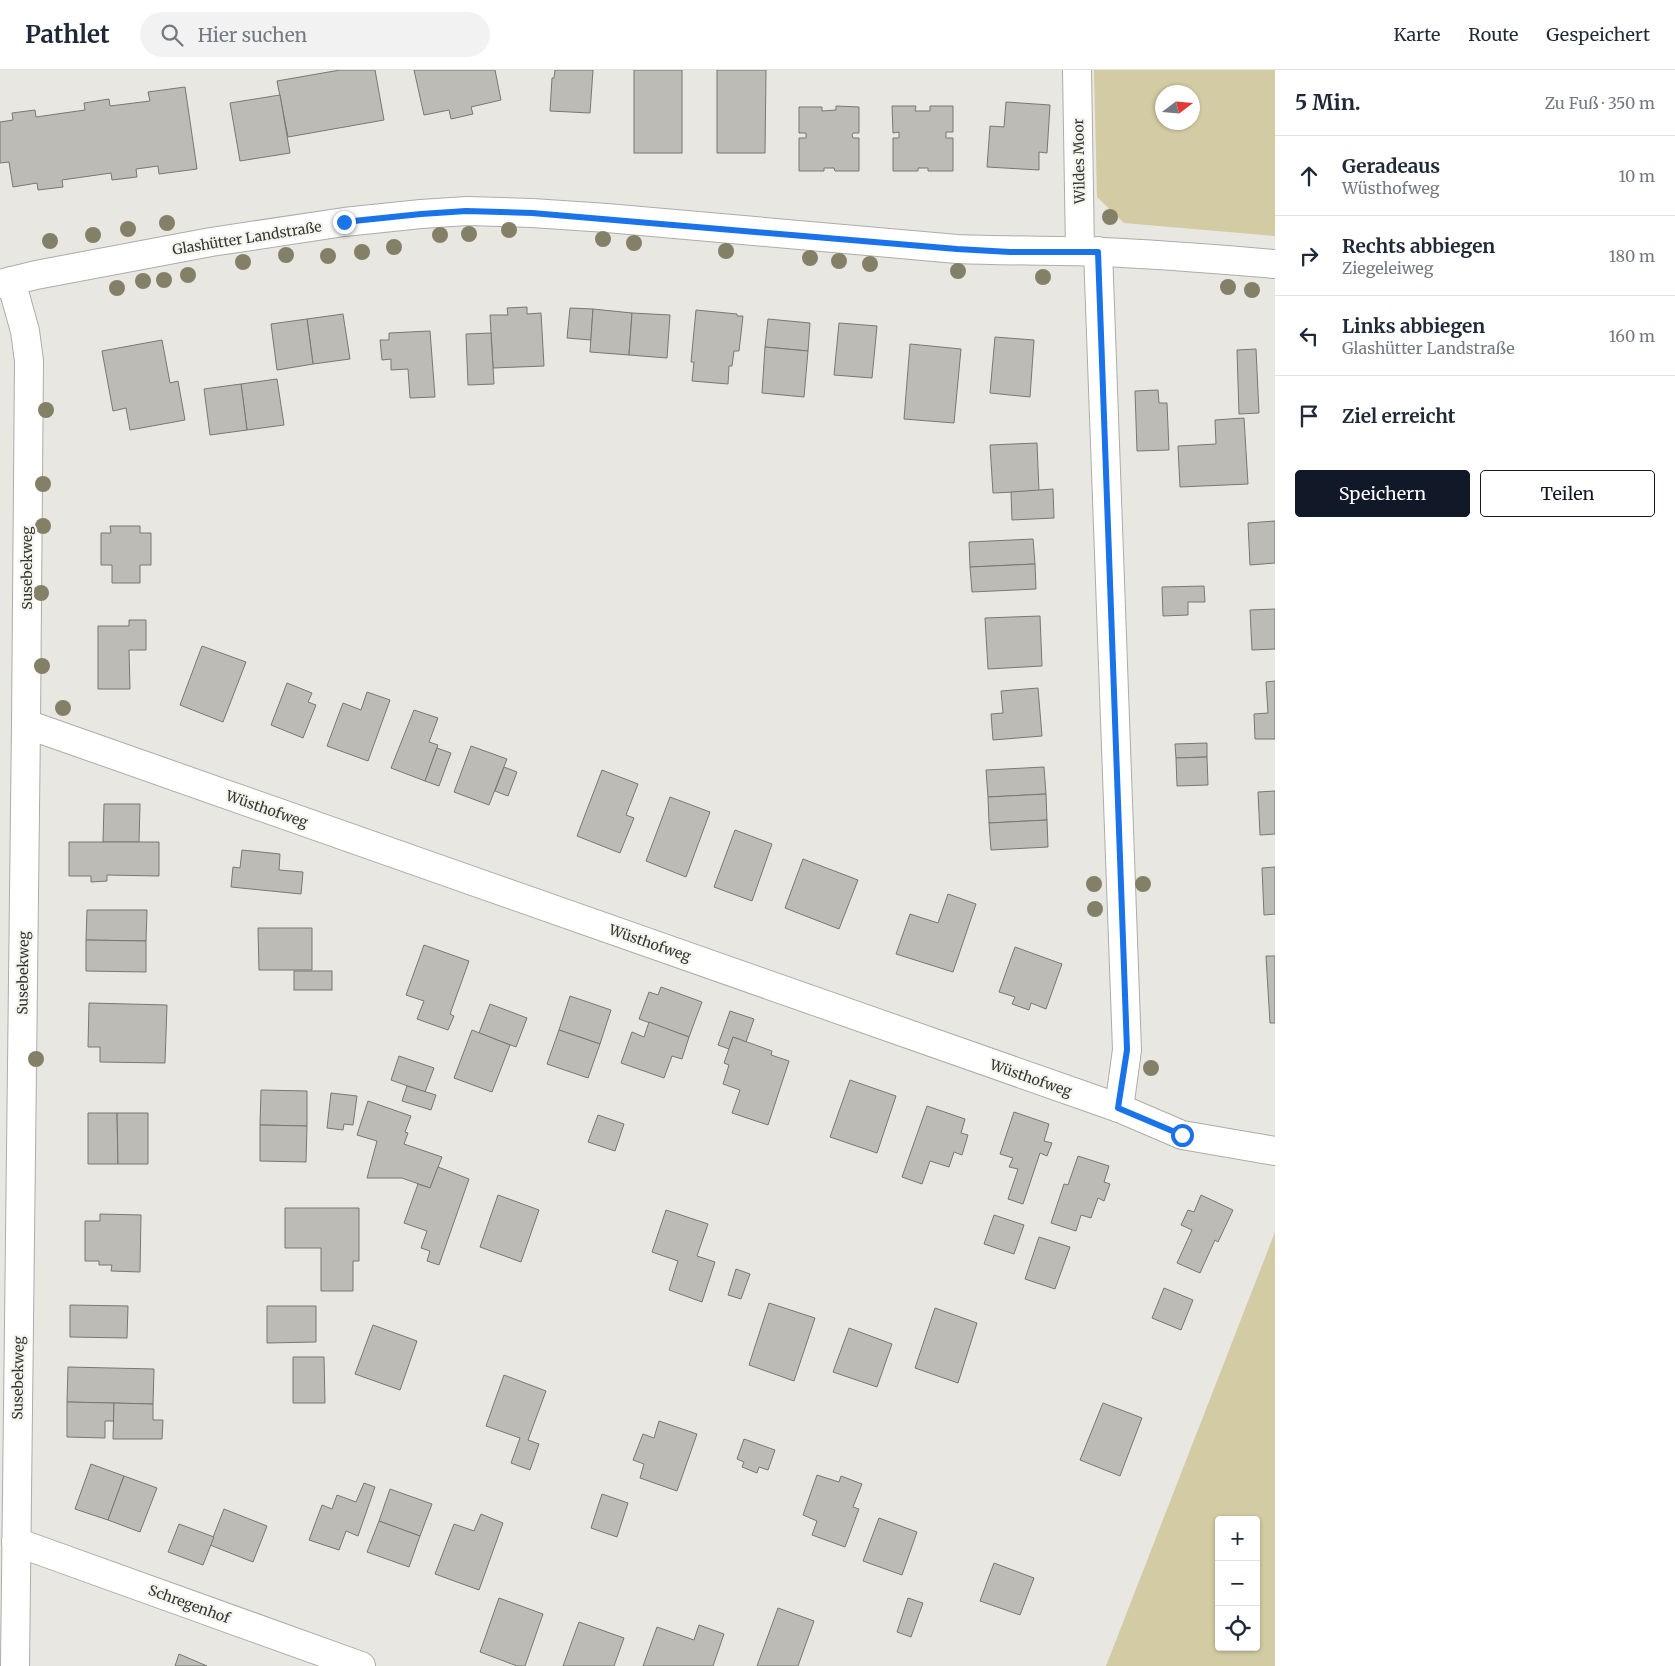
<!DOCTYPE html>
<html lang="de">
<head>
<meta charset="utf-8">
<style>
  body { margin:0; font-family:Merriweather,serif; background:#f2f2f3; color:#1f2937 }
  .controls { position:absolute; right:15px; bottom:15px; display:grid; overflow:hidden; border-radius:5px; box-shadow:0 1px 4px #0004 }
  .controls button { width:45px; height:45px; display:grid; place-items:center; padding:0; border:0; border-bottom:1px solid #e0e1e3; background:#fff; color:#1f2937; font:25px sans-serif }
  .compass { position:absolute; left:1155px; top:15px; width:45px; height:45px; border-radius:50%; background:#fff; box-shadow:0 1px 4px #0004; rotate:74deg }
  .stop { position:absolute; width:15px; height:15px; margin:-11px; border:4px solid #1a73e8; border-radius:50%; background:#fff }
  .stop.end { background:#1a73e8; border-color:#fff; box-shadow:0 1px 5px #0008 }
  .list { margin:0; padding:0; list-style:none }
  h2 { display:flex; justify-content:space-between; align-items:center; height:65px; margin:0; padding:0 20px; font-size:21px }
  h2 small { font-size:16px; font-weight:400; color:#747a83 }
  .list li { display:grid; grid-template-columns:32px 1fr auto; gap:15px; align-items:center; box-sizing:border-box; height:80px; padding:0 20px; border-top:1px solid #e0e1e3 }
  .list b { display:block; font-size:19px; white-space:nowrap }
  .list p { margin:0; font-size:16px; white-space:nowrap; color:#747a83 }
  .list em { font-size:16px; font-style:normal; color:#747a83 }
  .actions { display:flex; gap:10px; padding:15px 20px }
  .actions a { flex:1; padding:11px 0; border:1px solid #111827; border-radius:5px; text-align:center; font-size:18px; color:#111827 }
  .actions .main { background:#111827; color:#fff }
  .icon { flex:none; width:28px; height:28px; fill:none; stroke:currentColor; stroke-width:2; stroke-linecap:round; stroke-linejoin:round }
  .map { position:relative; flex:none; width:1275px; height:1596px; overflow:hidden }
  header { display:flex; align-items:center; gap:30px; box-sizing:border-box; height:70px; padding:0 25px; background:#fff; border-bottom:1px solid #e0e1e3 }
  header strong { font-size:24px }
  nav { display:flex; gap:28px; margin-inline-start:auto; font-size:18px }
  .search { width:350px; height:45px; background:#f2f2f3; display:flex; align-items:center; gap:12px; box-sizing:border-box; padding:0 18px; border-radius:28px; color:#747a83; font-size:19px }
  main { display:flex }
  aside { flex:1; background:#fff }
  .map>svg:first-child { display:block }
  .green { fill:#d2cba3; fill-rule:evenodd }
  .building { fill:#bcbbb6; stroke:#787873 }
  .lines { fill:none; stroke-linecap:round; stroke-linejoin:round }
  .minor-casing { stroke:#adada7; stroke-width:30 }
  .tertiary-casing { stroke:#adada7; stroke-width:30 }
  .minor { stroke:#fff; stroke-width:28 }
  .tertiary { stroke:#fff; stroke-width:28 }
  .tree { fill:#848067 }
  .route { stroke:#1a73e8; stroke-width:6 }
  .labels { text-anchor:middle; dominant-baseline:central; stroke-width:4.5; stroke-linejoin:round; paint-order:stroke }
  .street-label { font-size:14px; fill:#363533; stroke:#f5f5ef }
</style>
</head>
<body>
<header>
<strong>Pathlet</strong>
<div class="search"><svg class="icon" aria-label="search" viewBox="0 0 24 24"><circle cx="10" cy="10" r="6"/><path d="M15 15l6 6"/></svg>Hier suchen</div>
<nav><a>Karte</a><a>Route</a><a>Gespeichert</a></nav>
</header>
<main>
<div class="map">
<svg width="1275" height="1596" viewBox="0 0 1275 1596">
  <rect width="100%" height="100%" fill="#e8e7e2"/>
  <g class="green">
    <path d="M1094,0h181v166l-151,-13 -27,-26zM1162,22h30v30h-30z"/>
    <path d="M1275,1162v434h-169zM1219,1450h37v127h-37z"/>
  </g>
  <g class="building">
    <path d="M340,0h35l9,50 -96,17 -11,-56z"/>
    <path d="M414,0h81l6,30 -30,7 2,7 -22,5 -2,-9 -25,5z"/>
    <path d="M555,0h38l-3,43 -40,-2 2,-33h2z"/>
    <rect x="634" y="0" width="48" height="83"/>
    <path d="M717,0h49l-1,83h-48z"/>
    <path d="M185,17l12,82 -38,5 -1,-8 -22,3 1,8 -25,3 -1,-7 -49,7 1,7 -25,3 -1,-7 -24,4 -4,-25 -9,1v-41l13,-2 -1,-7 23,-3 1,7 49,-7 -1,-7 25,-4 1,7 40,-5 -2,-9z"/>
    <path d="M280,25l10,58 -50,8 -10,-58z"/>
    <path d="M1006,32l44,3 -3,48 -8,-1v18l-52,-3 3,-41 14,1z"/>
    <path d="M836,36l23,1v26h-6l-1,2 1,3h6v33h-24l-1,-3h-10v3h-25v-33h7v-5h-7v-26h23v4l14,-1z"/>
    <path d="M892,36h24l-1,5h15v-5h23v26h-7v6h7v33h-25v-3h-10v3h-25v-33h6v-6l-6,1z"/>
    <path d="M527,237v7l14,-1 3,53 -51,2 -3,-53h18l-1,-7z"/>
    <path d="M570,238l23,1 -2,31 -24,-2z"/>
    <path d="M593,239l39,4 -3,42 -39,-3z"/>
    <path d="M696,240l41,4v2h6l-4,35h-5l-2,15h-3l-1,18 -36,-3 2,-19h-3z"/>
    <path d="M632,243l38,2 -3,43 -38,-3z"/>
    <path d="M343,244l7,45 -37,5 -6,-45z"/>
    <path d="M307,249l6,45 -36,6 -6,-46z"/>
    <path d="M768,249l42,4 -2,28 -43,-4z"/>
    <path d="M839,253l38,3 -5,52 -38,-3z"/>
    <path d="M430,261l5,66 -25,1 -2,-29 -17,1v-11l-9,1 -2,-20h9v-7z"/>
    <path d="M491,263l3,51 -26,1 -2,-51z"/>
    <path d="M995,267l39,3 -4,57 -40,-4z"/>
    <path d="M162,270l8,43 8,-2 7,39 -55,10 -4,-22 -13,3 -11,-60z"/>
    <path d="M910,274l51,5 -7,74 -50,-4z"/>
    <path d="M765,277l43,4 -4,46 -42,-4z"/>
    <path d="M1256,279l3,64 -20,1 -2,-64z"/>
    <path d="M277,309l7,46 -37,5 -6,-46z"/>
    <path d="M241,314l6,46 -37,5 -6,-46z"/>
    <path d="M1158,320l1,13h8l2,47 -32,1 -2,-60z"/>
    <path d="M1244,348l4,66 -68,3 -2,-41 38,-2 -1,-24z"/>
    <path d="M1037,373l2,48 -46,2 -3,-48z"/>
    <path d="M1053,419l1,29 -42,2 -1,-28z"/>
    <path d="M1275,451v42l-25,2 -2,-42z"/>
    <path d="M110,456h30v7h11v32h-11v18h-28v-18h-11v-32h10z"/>
    <path d="M1033,469l2,25 -65,3 -1,-25z"/>
    <path d="M1035,494l1,25 -64,3 -2,-25z"/>
    <path d="M1204,516l1,16h-17v13l-25,1 -1,-29z"/>
    <path d="M1275,539v40l-23,1 -2,-40z"/>
    <path d="M1040,546l2,50 -54,3 -3,-51z"/>
    <path d="M129,550h17v30h-17l1,39h-32v-63h31z"/>
    <path d="M202,576l44,16 -23,60 -43,-17z"/>
    <path d="M1275,611v58h-20l-1,-25 14,-1 -2,-31z"/>
    <path d="M287,613l25,10 -4,9 8,3 -13,33 -32,-13z"/>
    <path d="M1038,618l4,48 -49,4 -2,-26 12,-1 -2,-22z"/>
    <path d="M367,622l23,8 -22,61 -41,-15 16,-43 18,7z"/>
    <path d="M414,640l24,8 -9,24 9,3 -13,36 -34,-13z"/>
    <path d="M1207,673v14l-31,1 -1,-14z"/>
    <path d="M471,676l36,13 -18,46 -35,-13z"/>
    <path d="M437,678l14,5 -12,33 -14,-5z"/>
    <path d="M1207,687l1,28 -31,1 -1,-28z"/>
    <path d="M504,697l13,5 -9,24 -13,-5z"/>
    <path d="M1044,697l2,27 -58,3 -2,-27z"/>
    <path d="M602,700l36,14 -12,31 8,3 -14,35 -43,-17z"/>
    <path d="M1275,721v43l-15,1 -2,-43z"/>
    <path d="M1046,724l1,26 -58,3 -1,-26z"/>
    <path d="M670,727l40,15 -24,65 -40,-16z"/>
    <path d="M104,734h36l-1,38h-36z"/>
    <path d="M1047,750l1,27 -57,3 -2,-27z"/>
    <path d="M735,760l37,14 -20,57 -38,-14z"/>
    <path d="M69,772h90v34l-52,-1v6l-16,1v-6h-22z"/>
    <path d="M242,780l38,4 -1,16 24,2 -2,22 -70,-7 2,-20 7,1z"/>
    <path d="M803,789l55,21 -19,49 -54,-21z"/>
    <path d="M1275,797v47l-11,1 -2,-47z"/>
    <path d="M948,824l28,10 -23,68 -57,-18 14,-40 28,9z"/>
    <path d="M87,840h60l-1,31 -60,-1z"/>
    <path d="M258,858h54v42h-53z"/>
    <path d="M86,870l60,1v31l-60,-1z"/>
    <path d="M424,875l45,16 -19,53 4,2 -6,14 -31,-11 7,-18 -18,-6z"/>
    <path d="M1015,877l47,17 -16,45 -15,-6 -2,7 -17,-6 3,-7 -16,-5z"/>
    <path d="M1266,886h9v67h-5z"/>
    <rect x="294" y="901" width="38" height="19"/>
    <path d="M661,917l41,15 -13,35 -50,-18 10,-27 9,3z"/>
    <path d="M570,926l41,14 -11,34 -41,-14z"/>
    <path d="M89,933l78,2 -2,58 -65,-1v-15h-12z"/>
    <path d="M490,934l37,14 -11,29 -37,-14z"/>
    <path d="M730,941l24,8 -8,23 -13,-5 -4,12 -11,-4z"/>
    <path d="M649,952l40,15 -7,22 -10,-3 -8,22 -43,-15 11,-31 12,5z"/>
    <path d="M472,960l38,15 -18,47 -38,-14z"/>
    <path d="M559,960l41,14 -12,34 -41,-14z"/>
    <path d="M733,967l39,14 -1,4 18,6 -21,64 -36,-12 8,-23 -17,-6 6,-19 -5,-2z"/>
    <path d="M399,986l35,12 -9,24 -34,-12z"/>
    <path d="M850,1010l46,16 -19,57 -47,-16z"/>
    <path d="M407,1016l29,9 -5,15 -29,-9z"/>
    <path d="M261,1020l46,1v35l-47,-1z"/>
    <path d="M331,1023l26,3 -4,29 -9,-1 -1,6 -16,-2z"/>
    <path d="M368,1031l43,15 -6,16 3,1 -4,11 38,13 -12,31 -28,-10h-35l10,-37 -20,-6z"/>
    <path d="M927,1036l38,13 -4,14 7,2 -6,20 -8,-3 -5,15 -19,-6 -8,23 -20,-7z"/>
    <path d="M1014,1042l35,12 -5,17 8,2 -5,13 -7,-3 -17,51 -15,-5 10,-30 -9,-2 4,-9 -13,-4z"/>
    <path d="M88,1043h29l1,51h-30z"/>
    <path d="M117,1043h31v51h-30z"/>
    <path d="M598,1045l26,9 -9,27 -27,-9z"/>
    <path d="M260,1055l47,1 -1,36 -46,-1z"/>
    <path d="M1078,1086l31,10 -5,16 6,2 -6,17 -6,-3 -7,20 -10,-3 -5,16 -25,-8 13,-39 4,1z"/>
    <path d="M438,1097l31,12 -30,86 -12,-4 3,-10 -9,-3 6,-17 -23,-8 14,-39 12,4z"/>
    <path d="M498,1125l41,15 -18,52 -41,-15z"/>
    <path d="M1201,1125l32,15 -15,32 -3,-2 -15,33 -23,-10 15,-33 -11,-5 7,-15 6,2z"/>
    <path d="M285,1138h74v53h-6v30h-32v-43h-36z"/>
    <path d="M666,1140l42,14 -11,32 18,6 -13,40 -33,-12 9,-29 -26,-9z"/>
    <path d="M100,1144l41,1 -1,57 -29,-1 1,-6h-13v-4h-14v-40h15z"/>
    <path d="M994,1145l30,10 -10,29 -30,-10z"/>
    <path d="M1039,1167l31,10 -15,42 -30,-10z"/>
    <path d="M736,1199l14,5 -9,25 -13,-4z"/>
    <path d="M1164,1218l29,12 -12,30 -29,-12z"/>
    <path d="M769,1233l46,15 -21,63 -45,-16z"/>
    <path d="M70,1235l58,1 -1,32 -57,-1z"/>
    <path d="M267,1236h49v36l-49,1z"/>
    <path d="M935,1238l42,15 -19,60 -43,-15z"/>
    <path d="M373,1255l44,16 -17,49 -45,-16z"/>
    <path d="M849,1258l43,16 -15,43 -44,-15z"/>
    <path d="M293,1287h31l1,46h-32z"/>
    <path d="M68,1297l86,2 -1,35 -86,-2z"/>
    <path d="M504,1305l42,16 -18,49 11,4 -9,26 -19,-7 9,-25 -34,-12z"/>
    <path d="M67,1332l47,1v18h-9v17l-38,-1z"/>
    <path d="M114,1333l39,1v16h10l-1,19h-49z"/>
    <path d="M1103,1333l39,15 -22,58 -40,-16z"/>
    <path d="M659,1351l38,13 -20,57 -37,-13 4,-14 -11,-4 10,-26 11,4z"/>
    <path d="M744,1369l31,11 -7,20 -9,-3 -2,6 -15,-6 2,-5 -7,-3z"/>
    <path d="M91,1394l33,12 -16,44 -33,-11z"/>
    <path d="M817,1405l22,7 2,-6 21,8 -9,23 6,2 -14,38 -33,-12 5,-14 -14,-6z"/>
    <path d="M124,1406l33,12 -17,44 -32,-12z"/>
    <path d="M364,1413l11,4 -17,49 -12,-5 -7,19 -30,-10 13,-35 10,4 5,-14 19,7z"/>
    <path d="M390,1419l42,15 -12,32 -41,-15z"/>
    <path d="M602,1424l26,9 -11,34 -26,-9z"/>
    <path d="M224,1439l43,17 -14,36 -43,-17z"/>
    <path d="M481,1444l22,9 -24,67 -44,-16 19,-50 20,7z"/>
    <path d="M879,1448l38,14 -15,43 -39,-14z"/>
    <path d="M379,1451l41,15 -11,31 -42,-15z"/>
    <path d="M179,1454l35,13 -11,28 -35,-13z"/>
    <path d="M994,1493l40,15 -14,37 -40,-14z"/>
    <path d="M499,1528l44,16 -18,52h-8l-37,-14z"/>
    <path d="M908,1528l15,5 -12,34 -14,-5z"/>
    <path d="M778,1538l36,13 -16,45h-41z"/>
    <path d="M579,1552l45,16 -10,28h-51z"/>
    <path d="M699,1555l25,9 -11,32h-70l14,-39 37,13z"/>
    <path d="M179,1584l28,12h-32z"/>
  </g>
  <g class="lines">
    <defs>
      <g id="minor">
        <path d="M1077,0l3,181"/>
        <path d="M1098,181l29,799 -8,58"/>
        <path d="M11,211l14,50 4,30 -3,363 -11,942"/>
        <path d="M26,654l1093,384 63,27 93,16"/>
        <path d="M16,1472l345,124"/>
      </g>
      <path id="tertiary" d="M0,214l36,-9 175,-33 133,-20 77,-8 46,-3 65,2 75,5 350,31c47,2 95,1 142,3 59,2 117,7 176,12"/>
    </defs>
    <use href="#minor" class="minor-casing"/>
    <use href="#tertiary" class="tertiary-casing"/>
    <use href="#minor" class="minor"/>
    <use href="#tertiary" class="tertiary"/>
  </g>
  <g class="tree">
    <circle cx="1110" cy="147" r="8"/>
    <circle cx="167" cy="153" r="8"/>
    <circle cx="128" cy="159" r="8"/>
    <circle cx="509" cy="160" r="8"/>
    <circle cx="469" cy="164" r="8"/>
    <circle cx="93" cy="165" r="8"/>
    <circle cx="440" cy="165" r="8"/>
    <circle cx="603" cy="169" r="8"/>
    <circle cx="50" cy="171" r="8"/>
    <circle cx="634" cy="173" r="8"/>
    <circle cx="394" cy="177" r="8"/>
    <circle cx="726" cy="181" r="8"/>
    <circle cx="362" cy="182" r="8"/>
    <circle cx="286" cy="185" r="8"/>
    <circle cx="328" cy="186" r="8"/>
    <circle cx="810" cy="188" r="8"/>
    <circle cx="839" cy="191" r="8"/>
    <circle cx="243" cy="192" r="8"/>
    <circle cx="870" cy="194" r="8"/>
    <circle cx="958" cy="201" r="8"/>
    <circle cx="188" cy="205" r="8"/>
    <circle cx="1043" cy="207" r="8"/>
    <circle cx="164" cy="210" r="8"/>
    <circle cx="143" cy="211" r="8"/>
    <circle cx="1228" cy="217" r="8"/>
    <circle cx="117" cy="218" r="8"/>
    <circle cx="1252" cy="220" r="8"/>
    <circle cx="46" cy="340" r="8"/>
    <circle cx="43" cy="414" r="8"/>
    <circle cx="43" cy="456" r="8"/>
    <circle cx="41" cy="523" r="8"/>
    <circle cx="42" cy="596" r="8"/>
    <circle cx="63" cy="638" r="8"/>
    <circle cx="1094" cy="814" r="8"/>
    <circle cx="1143" cy="814" r="8"/>
    <circle cx="1095" cy="839" r="8"/>
    <circle cx="36" cy="989" r="8"/>
    <circle cx="1151" cy="998" r="8"/>
  </g>
  <g class="lines">
    <path class="route" d="M344,152l77,-8 45,-3 66,2 425,36 53,3h88l29,798 -9,58 64,27"/>
  </g>
  <g class="labels">
    <g class="street-label">
      <text transform="translate(1079 91) rotate(-91)">Wildes Moor</text>
      <text transform="translate(247 168) rotate(-9)">Glashütter Landstraße</text>
      <text transform="translate(27 498) rotate(-90)">Susebekweg</text>
      <text transform="translate(267 739) rotate(19)">Wüsthofweg</text>
      <text transform="translate(650 873) rotate(19)">Wüsthofweg</text>
      <text transform="translate(23 903) rotate(-89)">Susebekweg</text>
      <text transform="translate(1031 1008) rotate(19)">Wüsthofweg</text>
      <text transform="translate(18 1308) rotate(-89)">Susebekweg</text>
      <text transform="translate(189 1534) rotate(20)">Schregenhof</text>
    </g>
  </g>
</svg>
<div class="controls">
<button>+</button>
<button>−</button>
<button><svg class="icon" aria-label="locate" viewBox="0 0 24 24"><circle cx="12" cy="12" r="6"/><path d="M12 2v4M12 18v4M2 12h4M18 12h4"/></svg></button>
</div>
<svg class="compass" viewBox="-18 -18 36 36"><path d="M0-13l5 13h-10z" fill="#e53935"/><path d="M0 13l5-13h-10z" fill="#747a83"/></svg>
<div class="stop" style="left:1182px;top:1065px"></div>
<div class="stop end" style="left:344px;top:152px"></div>
</div>
<aside>
<h2>5 Min.<small>Zu Fuß · 350 m</small></h2>
<ul class="list">
<li><svg class="icon" aria-label="ahead" viewBox="0 0 24 24"><path d="M12 20V5M6 11l6-6 6 6"/></svg><div><b>Geradeaus</b><p>Wüsthofweg</p></div><em>10 m</em></li>
<li><svg class="icon" aria-label="right" viewBox="0 0 24 24"><path d="M7 20v-9h11M14 6l5 5-5 5"/></svg><div><b>Rechts abbiegen</b><p>Ziegeleiweg</p></div><em>180 m</em></li>
<li><svg class="icon" aria-label="left" viewBox="0 0 24 24"><path d="M17 20v-9H6M10 6l-5 5 5 5"/></svg><div><b>Links abbiegen</b><p>Glashütter Landstraße</p></div><em>160 m</em></li>
<li><svg class="icon" aria-label="arrive" viewBox="0 0 24 24"><path d="M6 21V4h12l-3 4 3 4H6"/></svg><div><b>Ziel erreicht</b></div></li>
</ul>
<div class="actions"><a class="main">Speichern</a><a>Teilen</a></div>
</aside>
</main>
</body>
</html>
